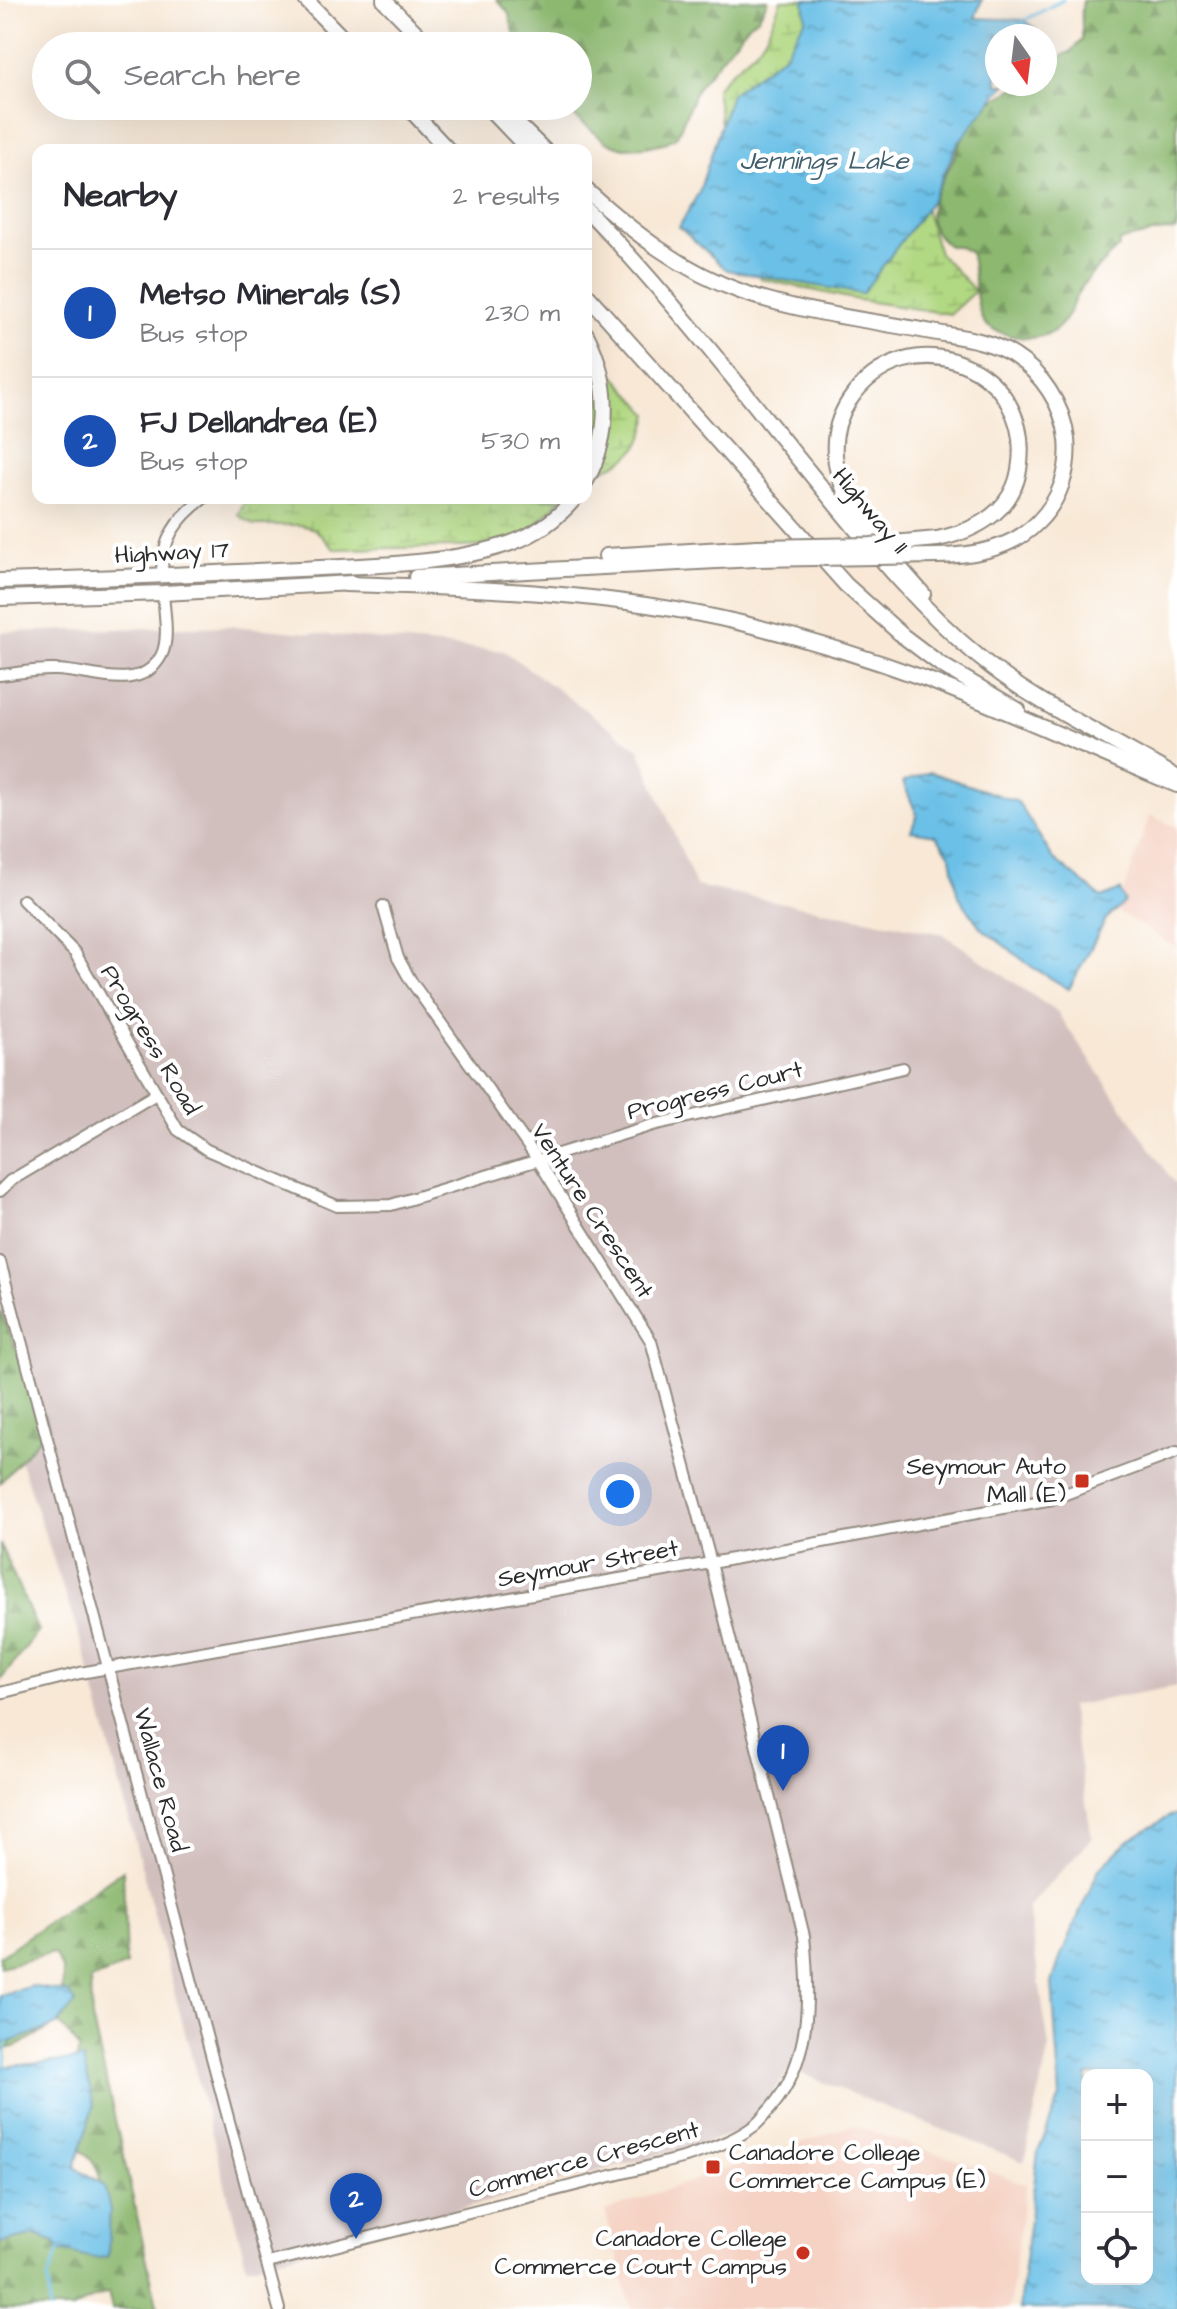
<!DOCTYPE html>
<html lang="en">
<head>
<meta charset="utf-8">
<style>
  body { margin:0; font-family:"Architects Daughter",sans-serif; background:#f2f2f3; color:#2b2b33 }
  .controls { position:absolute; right:24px; bottom:24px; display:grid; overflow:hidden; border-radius:16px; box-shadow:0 8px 32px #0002 }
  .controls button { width:72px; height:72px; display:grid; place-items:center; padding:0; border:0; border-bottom:2px solid #e1e1e2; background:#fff; color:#2b2b33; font:40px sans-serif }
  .compass { position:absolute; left:985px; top:24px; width:72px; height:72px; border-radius:50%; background:#fff; box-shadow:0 8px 32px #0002; rotate:166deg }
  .you { position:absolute; left:620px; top:1494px; width:28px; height:28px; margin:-20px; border:6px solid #fff; border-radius:50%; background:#1a73e8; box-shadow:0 0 0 12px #1a73e833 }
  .badge { display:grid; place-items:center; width:52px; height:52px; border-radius:50%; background:#c8321e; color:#fff; font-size:26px; font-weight:700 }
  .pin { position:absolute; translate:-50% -66px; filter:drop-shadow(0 2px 4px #0008) }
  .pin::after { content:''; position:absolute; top:42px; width:28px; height:24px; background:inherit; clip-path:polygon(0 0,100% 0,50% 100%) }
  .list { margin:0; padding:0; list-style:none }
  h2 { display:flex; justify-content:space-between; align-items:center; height:104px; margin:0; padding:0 32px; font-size:34px }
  h2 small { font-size:26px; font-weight:400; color:#7c7c81 }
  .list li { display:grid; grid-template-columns:52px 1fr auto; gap:24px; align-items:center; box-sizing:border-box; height:128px; padding:0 32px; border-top:2px solid #e1e1e2 }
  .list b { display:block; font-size:30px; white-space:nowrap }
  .list p { margin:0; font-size:26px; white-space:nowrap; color:#7c7c81 }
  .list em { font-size:26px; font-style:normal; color:#7c7c81 }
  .icon { flex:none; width:44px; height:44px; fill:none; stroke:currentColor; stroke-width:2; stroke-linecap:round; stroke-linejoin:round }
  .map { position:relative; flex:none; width:1177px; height:2309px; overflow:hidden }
  .search { position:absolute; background:#fff; box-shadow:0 8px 32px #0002; left:32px; top:32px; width:560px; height:88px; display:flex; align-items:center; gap:20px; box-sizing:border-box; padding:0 28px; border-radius:44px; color:#7c7c81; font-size:30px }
  .panel { position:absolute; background:#fff; box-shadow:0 8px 32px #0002; left:32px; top:144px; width:560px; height:360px; border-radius:16px }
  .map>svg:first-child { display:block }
  .built { fill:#f5d2c3 }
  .industrial { fill:#d1bfbd }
  .forest { fill:url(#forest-firs); stroke:#5c724e; stroke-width:2 }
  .wetland { fill:url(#wetland-marsh); stroke:#6e8256; stroke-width:2 }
  .water { fill:url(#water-ripples); stroke:#4b7689; stroke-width:2; fill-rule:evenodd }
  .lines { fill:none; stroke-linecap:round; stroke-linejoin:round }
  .stream { stroke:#6bc0e7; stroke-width:3 }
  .minor-casing { stroke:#928a80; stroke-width:14 }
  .highway-casing { stroke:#928a80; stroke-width:18 }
  .minor { stroke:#fff; stroke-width:10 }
  .highway { stroke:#fff; stroke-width:14 }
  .highway-bridge-casing { stroke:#928a80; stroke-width:18; stroke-linecap:butt }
  .highway-bridge { stroke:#fff; stroke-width:14 }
  .poi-dot { fill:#c8321e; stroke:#fff; stroke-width:3 }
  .labels { text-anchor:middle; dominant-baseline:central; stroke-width:8; stroke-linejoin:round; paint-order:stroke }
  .street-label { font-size:24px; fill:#2b2b2b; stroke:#fff }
  .poi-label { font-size:24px; fill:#2b2b2b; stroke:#fff; text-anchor:end }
  .water-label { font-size:26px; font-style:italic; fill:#415f6d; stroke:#fff }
</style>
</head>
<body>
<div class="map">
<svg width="1177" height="2309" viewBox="0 0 1177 2309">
  <defs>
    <pattern id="forest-firs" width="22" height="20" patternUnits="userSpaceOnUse" patternTransform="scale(2)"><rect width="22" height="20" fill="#8cb870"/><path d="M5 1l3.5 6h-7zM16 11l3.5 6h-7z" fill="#73965c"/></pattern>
    <pattern id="wetland-marsh" width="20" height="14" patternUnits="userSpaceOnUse" patternTransform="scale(2)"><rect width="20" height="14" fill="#b1d882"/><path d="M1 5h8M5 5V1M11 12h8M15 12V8" fill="none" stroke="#98ba70"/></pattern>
    <pattern id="water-ripples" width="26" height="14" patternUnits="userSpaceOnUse" patternTransform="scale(2)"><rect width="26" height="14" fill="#6bc0e7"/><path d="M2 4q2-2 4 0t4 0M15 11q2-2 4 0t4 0" fill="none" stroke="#589cbb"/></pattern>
  </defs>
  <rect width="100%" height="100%" fill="#fff"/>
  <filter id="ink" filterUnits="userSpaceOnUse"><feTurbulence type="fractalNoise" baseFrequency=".0125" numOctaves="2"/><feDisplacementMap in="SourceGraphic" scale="16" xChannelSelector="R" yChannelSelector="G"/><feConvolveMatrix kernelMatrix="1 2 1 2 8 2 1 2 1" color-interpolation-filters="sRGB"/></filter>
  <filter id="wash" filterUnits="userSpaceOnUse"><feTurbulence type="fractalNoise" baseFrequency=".006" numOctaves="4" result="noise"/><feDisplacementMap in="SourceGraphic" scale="32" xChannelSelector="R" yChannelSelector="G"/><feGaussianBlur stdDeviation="1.8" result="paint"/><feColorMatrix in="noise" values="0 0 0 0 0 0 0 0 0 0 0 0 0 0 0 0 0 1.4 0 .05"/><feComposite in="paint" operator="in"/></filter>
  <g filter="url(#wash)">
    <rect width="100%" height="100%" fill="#f8e8d5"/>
    <g class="built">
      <path d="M1150,815l27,12v121l-60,-37z"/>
      <path d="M853,2125l173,59 -17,125h-378l-26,-98z"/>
    </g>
    <path class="industrial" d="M233,626l271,25 135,98 57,137 247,48 114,78 120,175v499l-107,20 22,132 -64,70 21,139 -25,115 -234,-93 -44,62 -499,136 -161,-610 -86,-257v-768z"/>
    <g class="forest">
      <path d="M497,0h271l-9,17 -9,6 -53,65 -20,48 -10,6 -21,5 -22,1 -18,-6 -44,-36h16v-60h-60l-10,-34z"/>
      <path d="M1083,0h94v230l-20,2 -38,9v6c-13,13 -28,26 -38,41 -8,11 -11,28 -21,38 -13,13 -36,14 -52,9 -11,-4 -21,-6 -26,-16 -9,-21 -6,-45 -12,-67l-12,-6h-9c-37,-28 -10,-57 5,-88 8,-17 13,-37 28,-50 11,-10 26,-12 36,-24h27v-20l25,-12 12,-12c1,-14 -2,-27 1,-40z"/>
      <path d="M0,1311l49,116 -49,56z"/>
      <path d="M0,1544l38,87 -38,50z"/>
      <path d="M123,1870l3,95 -36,15 2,38 66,291h-46l-4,-17 -36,17h-72v-78l102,-39c-2,-25 -9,-33 -28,-47l-3,-72 9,-25 -21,-25 -42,23 -17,5v-35l62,-23 1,-22 -9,-18 -54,14v-11z"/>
    </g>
    <g class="wetland">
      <path d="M781,0h96l47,205 15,48 36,38 -25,23 -92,-14 -97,-21 -37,-135 -8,-55c11,-17 29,-27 42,-42 11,-14 17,-31 23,-47z"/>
      <path d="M586,345l63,69c-10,47 -23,44 -63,63z"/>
      <path d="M247,498h316l-40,40 -12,8 -177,3 -19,-20 -15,-4h-46l-16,-10z"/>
    </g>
    <g class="water">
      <path d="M804,0h178l-7,18 50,2 17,16h-45v48h8l-47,59 -26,57 -70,94 -135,-24 -48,-43 20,-35 32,-98 53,-39 22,-36z"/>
      <path d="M930,772l88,30 35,56 49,40 18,-8 5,12 -19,17 -37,70 -37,-22 -52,-40 -22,-32 -7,-38 -15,-22 -25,-4 6,-16 -14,-33z"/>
      <path d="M1177,1814v495h-158l19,-157 22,-55 -8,-114 9,-28 38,-86 30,-29 41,-24zM1147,2075v204h-60v-204z"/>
      <path d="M32,1986l36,7 8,9 -19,23 -50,18 -7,-2v-46z"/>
      <path d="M83,2059l11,47 -19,61 29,18 6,25 -2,46c-17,7 -31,-6 -49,-5l-4,-9 -20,-7 -35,8v-176z"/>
    </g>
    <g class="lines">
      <g class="stream">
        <path d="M1025,20l38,-20"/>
        <path d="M5,2066l2,-23"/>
        <path d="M50,2309l-2,-31 11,-27"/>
      </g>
    </g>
  </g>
  <g filter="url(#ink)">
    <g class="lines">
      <defs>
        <g id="minor">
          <path d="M162,576c-1,-36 14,-57 42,-78"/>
          <path d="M0,675c18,-2 38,-6 56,-5 32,0 84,25 105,-14 9,-16 3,-45 2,-63"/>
          <path d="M23,900l52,53 103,177 29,20 130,56 54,-1 262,-80 250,-57"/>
          <path d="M0,1191l10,-10 146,-87"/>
          <path d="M0,1262l279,1047"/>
          <path d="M0,1693l80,-20 631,-110 341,-64 125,-47"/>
          <path d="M268,2263l418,-106c23,-8 48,-16 68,-31 6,-4 11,-12 17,-18 41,-48 39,-113 33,-172l-93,-373 -60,-222 -113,-181 -127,-179 -13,-23 -15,-52"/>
        </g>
        <g id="highway">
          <path d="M306,0l44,46"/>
          <path d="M384,0l45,46"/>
          <path d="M407,106l41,44"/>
          <path d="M487,106l42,44"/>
          <path d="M499,106l45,44"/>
          <path d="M586,190c47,42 96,81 156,102 61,21 127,28 190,40 27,5 58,8 81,23 29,18 50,50 54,84 3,31 -7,61 -29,83 -26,27 -64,34 -101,34"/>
          <path d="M586,209c83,86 156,181 232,274 50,61 99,123 161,174 59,49 131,80 197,120"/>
          <path d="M586,294l260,291 57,51 37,28 78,46"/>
          <path d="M586,334c24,47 26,100 0,147"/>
          <path d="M606,556l151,-9"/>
          <path d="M416,577l339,-18"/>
          <path d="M0,581c100,-3 199,-7 299,-12 70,-4 145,-3 212,-26 26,-9 46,-24 64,-45"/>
          <path d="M345,584c133,4 266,8 396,39 63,15 125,34 185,56 85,33 167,71 251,106"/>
          <path d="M923,594c-30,-35 -70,-74 -84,-118 -8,-27 -5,-52 10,-75 58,-87 188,-35 170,69 -7,42 -44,61 -82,69"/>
          <path d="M0,598l163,-5 189,-10"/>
        </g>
      </defs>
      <use href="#minor" class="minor-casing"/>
      <use href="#highway" class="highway-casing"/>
      <use href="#minor" class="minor"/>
      <use href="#highway" class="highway"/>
      <defs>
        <g id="highway-bridge">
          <path d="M757,547l114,-2 66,-6"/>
          <path d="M755,559l182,-3"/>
        </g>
      </defs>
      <use href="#highway-bridge" class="highway-bridge-casing"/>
      <use href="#highway-bridge" class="highway-bridge"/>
    </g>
  </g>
  <g class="poi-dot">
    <rect x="1074" y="1473" width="16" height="16" rx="4"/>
    <rect x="705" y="2159" width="16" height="16" rx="4"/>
    <circle cx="803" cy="2253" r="8"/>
  </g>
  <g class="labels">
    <g class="street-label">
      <text transform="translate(870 511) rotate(50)">Highway 11</text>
      <text transform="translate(172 553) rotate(-3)">Highway 17</text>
      <text transform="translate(150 1040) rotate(59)">Progress Road</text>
      <text transform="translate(715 1091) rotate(-14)">Progress Court</text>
      <text transform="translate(592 1211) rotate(57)">Venture Crescent</text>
      <text transform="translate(588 1564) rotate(-10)">Seymour Street</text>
      <text transform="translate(160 1780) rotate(75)">Wallace Road</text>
      <text transform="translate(584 2160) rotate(-15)">Commerce Crescent</text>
    </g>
    <g class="poi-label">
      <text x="1066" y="1467">Seymour Auto<tspan x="1066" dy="28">Mall (E)</tspan></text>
      <text x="729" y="2153" text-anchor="start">Canadore College<tspan x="729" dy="28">Commerce Campus (E)</tspan></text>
      <text x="787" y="2239">Canadore College<tspan x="787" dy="28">Commerce Court Campus</tspan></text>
    </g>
    <g class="water-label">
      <text x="824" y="161">Jennings Lake</text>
    </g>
  </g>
</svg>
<div class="controls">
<button>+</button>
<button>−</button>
<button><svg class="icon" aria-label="locate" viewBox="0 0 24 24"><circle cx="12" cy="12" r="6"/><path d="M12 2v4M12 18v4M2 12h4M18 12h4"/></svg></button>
</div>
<svg class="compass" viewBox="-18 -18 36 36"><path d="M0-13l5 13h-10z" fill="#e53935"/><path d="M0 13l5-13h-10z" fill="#7c7c81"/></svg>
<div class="you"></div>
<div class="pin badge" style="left:783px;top:1791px;background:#1a4fb4">1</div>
<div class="pin badge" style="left:356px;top:2239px;background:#1a4fb4">2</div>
<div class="search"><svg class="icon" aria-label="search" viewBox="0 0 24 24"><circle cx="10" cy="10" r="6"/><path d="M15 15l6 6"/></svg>Search here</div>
<section class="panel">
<h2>Nearby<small>2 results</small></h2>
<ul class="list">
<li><span class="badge" style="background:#1a4fb4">1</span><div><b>Metso Minerals (S)</b><p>Bus stop</p></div><em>230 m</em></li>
<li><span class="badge" style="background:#1a4fb4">2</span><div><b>FJ Dellandrea (E)</b><p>Bus stop</p></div><em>530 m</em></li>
</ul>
</section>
</div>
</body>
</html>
